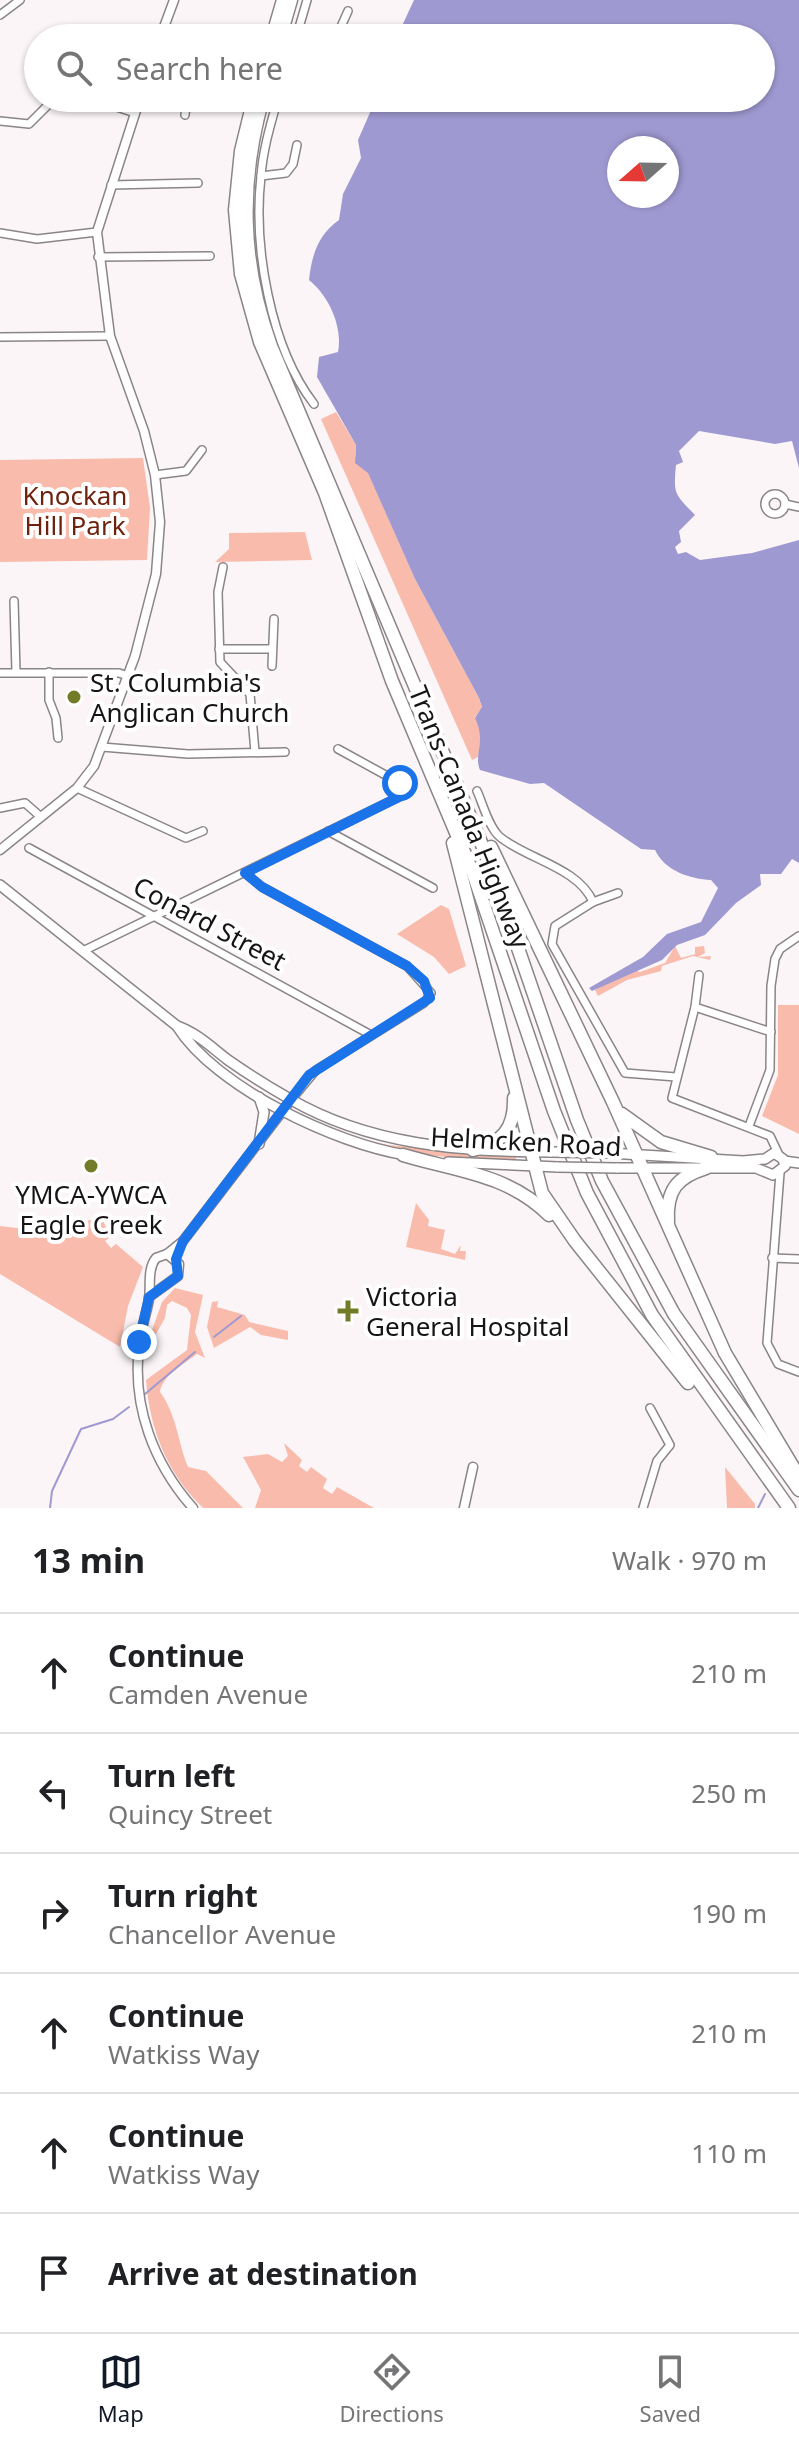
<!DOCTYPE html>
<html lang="en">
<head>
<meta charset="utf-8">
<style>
  body { margin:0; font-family:"Noto Sans",sans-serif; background:#f2f2f2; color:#202124 }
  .compass { position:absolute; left:607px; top:136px; width:72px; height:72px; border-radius:50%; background:#fff; box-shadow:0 2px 6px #0004; rotate:250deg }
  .stop { position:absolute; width:24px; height:24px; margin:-18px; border:6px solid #1a73e8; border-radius:50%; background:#fff }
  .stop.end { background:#1a73e8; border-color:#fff; box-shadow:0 2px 8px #0008 }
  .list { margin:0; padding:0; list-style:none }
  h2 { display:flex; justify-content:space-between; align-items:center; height:104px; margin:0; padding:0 32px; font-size:34px }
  h2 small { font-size:26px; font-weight:400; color:#757577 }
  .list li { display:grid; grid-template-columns:52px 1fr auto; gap:24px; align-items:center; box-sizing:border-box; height:120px; padding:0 32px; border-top:2px solid #e0e0e0 }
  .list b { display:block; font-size:30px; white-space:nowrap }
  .list p { margin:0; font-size:26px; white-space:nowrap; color:#757577 }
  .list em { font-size:26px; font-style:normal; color:#757577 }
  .icon { flex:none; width:44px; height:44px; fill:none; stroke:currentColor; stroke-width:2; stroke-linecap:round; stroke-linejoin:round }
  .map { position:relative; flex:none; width:799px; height:1508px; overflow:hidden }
  .search { position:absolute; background:#fff; box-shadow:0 2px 6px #0004; left:24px; right:24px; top:24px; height:88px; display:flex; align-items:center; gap:20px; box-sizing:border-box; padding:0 28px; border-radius:44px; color:#757577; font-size:30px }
  .sheet { height:824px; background:#fff }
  nav { display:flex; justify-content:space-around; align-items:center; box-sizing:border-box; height:112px; border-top:2px solid #e0e0e0; background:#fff; font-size:22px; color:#757577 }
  nav a { display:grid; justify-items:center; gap:4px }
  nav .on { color:#111827 }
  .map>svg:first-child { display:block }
  .green { fill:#f9bcac }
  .water { fill:#9f99d1; fill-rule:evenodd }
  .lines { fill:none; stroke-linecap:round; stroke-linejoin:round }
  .stream { stroke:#9f99d1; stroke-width:2 }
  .minor-casing { stroke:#8b8588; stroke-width:10 }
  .tertiary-casing { stroke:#8b8588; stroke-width:11 }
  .secondary-casing { stroke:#8b8588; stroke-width:12 }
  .motorway-casing { stroke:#8b8588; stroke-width:15 }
  .minor { stroke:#fff; stroke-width:7 }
  .tertiary { stroke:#fff; stroke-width:8 }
  .secondary { stroke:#fff; stroke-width:9 }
  .motorway { stroke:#fff; stroke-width:12 }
  .secondary-bridge-casing { stroke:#8b8588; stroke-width:12; stroke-linecap:butt }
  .secondary-bridge { stroke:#fff; stroke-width:9 }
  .route { stroke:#1a73e8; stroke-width:10 }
  .poi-dot { fill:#727b27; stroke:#fff; stroke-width:3 }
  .labels { text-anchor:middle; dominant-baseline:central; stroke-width:8; stroke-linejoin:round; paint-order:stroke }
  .park-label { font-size:26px; fill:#6d220e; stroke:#fff }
  .poi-label { font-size:26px; fill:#161415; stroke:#fff; text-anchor:start }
  .street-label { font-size:26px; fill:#161415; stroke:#fff }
</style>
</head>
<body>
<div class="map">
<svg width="799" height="1508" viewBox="0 0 799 1508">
  <rect width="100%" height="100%" fill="#fbf5f8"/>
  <g class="green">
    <path d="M336,412l20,33 -1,12 13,15 47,107 64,119 3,10 -7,9 7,16 -4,24 -6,3 -151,-341z"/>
    <path d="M143,458l7,50 -3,52 -147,2v-102z"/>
    <path d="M305,532l7,28 -97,2 14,-13v-16z"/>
    <path d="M441,905l8,4 17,57 -17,8 -15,-17 -37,-23z"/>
    <path d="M675,946l6,12 14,-4v-7l9,-1 1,7 -7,4 13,-1 -1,4 -17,-4 -31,10 -1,5 -34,9 -29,16 -3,-6 35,-22 10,4 25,-9z"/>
    <path d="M778,1005h21v129l-37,-18 16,-41z"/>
    <path d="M361,1139l27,6 128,11v6c-53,-3 -105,-5 -155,-23z"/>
    <path d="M416,1203l13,17 -1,6 17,4 -4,19 14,5 6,-9 -1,6h6l-1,9 -59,-13z"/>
    <path d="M102,1218l8,19 -5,4 6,7 5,-4 27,23 -15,39 -8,41 -120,-73v-48l33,4z"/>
    <path d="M175,1288l28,7 -8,37 10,26 -8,-4c-13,10 -35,22 -37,38 17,23 18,51 28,75l18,4 37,37h-40c-36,-35 -53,-78 -57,-128l41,-30 4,-35 -4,-7 -15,-7 -5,4 -2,13 -9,16 -5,-1 11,-31z"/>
    <path d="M218,1301l-1,6 28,8 4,7 39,9v9l-27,-5 -11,-8 -36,21 -7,-21 5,-25z"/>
    <path d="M284,1443l18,17 -3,6 8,6 4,-5 16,12 -4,9 9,6 5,-7 37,21h-119l6,-18 -18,-33 25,-3 14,8 6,-6z"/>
    <path d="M725,1467l30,37v4h-28z"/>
  </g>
  <path class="water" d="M414,0h385v468l-7,-27 -17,3 -76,-13 -20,20 4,11 -7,3c-3,30 -1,29 19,50l-16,16 2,11 -6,5 3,7 8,-2 14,8 52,-7 47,-13v323l-7,-4 -11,15h-21l1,11 -25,18 -31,32 -28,10 -15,15 -70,31 -3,-3 54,-31 24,-23 34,-12 17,-34 -7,-8c-21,-1 -46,-9 -56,-30l-14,-1 -97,-66 -14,1 -50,-14c-7,-17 7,-26 -5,-52l7,-11 -3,-9 -64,-119 -47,-106 -13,-10 1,-18 -39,-68 2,-20 19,-5c5,-25 -9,-56 -29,-72 3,-26 9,-45 30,-60l4,-26 18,-36 -3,-18 14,-32 12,-10h377v-60h-360v-10zM619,148h48v48h-48z"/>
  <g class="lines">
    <g class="stream">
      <path d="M214,1337l27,-21"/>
      <path d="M145,1394l50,-42"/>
      <path d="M50,1508l2,-17 29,-62 32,-10 16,-12"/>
      <path d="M758,1508l7,-14"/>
    </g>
    <defs>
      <g id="minor">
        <path d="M0,15l20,-15"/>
        <path d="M296,38l11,-38"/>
        <path d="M336,38l12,-27"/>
        <path d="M89,98l46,15"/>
        <path d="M162,98l24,8"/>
        <path d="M278,98c-7,25 -15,51 -17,78 -8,70 9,171 53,228"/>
        <path d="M185,115l2,-17"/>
        <path d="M0,121l29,3 26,-26"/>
        <path d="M261,176l25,-3 7,-9 4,-19"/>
        <path d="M111,185l87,-2"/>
        <path d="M0,233l37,6 60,-7"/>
        <path d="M98,257l112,-1"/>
        <path d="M0,337l110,-1"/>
        <path d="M155,475l31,-4 16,-21"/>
        <circle cx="775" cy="504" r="10"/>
        <path d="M785,504l14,3"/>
        <path d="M223,567l-5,25 2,70 30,32 5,58"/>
        <path d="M14,601l2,71"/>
        <path d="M219,649h52"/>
        <path d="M272,666l2,-47"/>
        <path d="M49,672v28l7,18 2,20"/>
        <path d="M0,673h119l9,3"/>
        <path d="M102,747l86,7 97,-2"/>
        <path d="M77,788l109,50 17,-7"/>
        <path d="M477,791c6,13 12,37 23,46 27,22 79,31 93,65"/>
        <path d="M0,808l25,-5 16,14"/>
        <path d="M328,831l105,57"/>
        <path d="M29,848l342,187"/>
        <path d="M245,873l17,14 145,79 24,27 -7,10 -108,67 -25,30"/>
        <path d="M618,893l-25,9 -38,24 -3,18 73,129 51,4"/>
        <path d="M83,951l322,-157 -5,-11 -62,-34"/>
        <path d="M699,975l-4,32 -23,91 98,38 9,19"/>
        <path d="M695,1007l76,25"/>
        <path d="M749,1126l21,-56 1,-84 4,-27 5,-10 19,-13"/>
        <path d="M780,1173l-13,170 11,21 21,8"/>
        <path d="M772,1258l27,1"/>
        <path d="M643,1508l14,-47 13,-16 -20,-37"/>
      </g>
      <g id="tertiary">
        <path d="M160,38l14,-38"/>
        <path d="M0,850l77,-62 17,-22 41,-110 21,-82 4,-52 -5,-47 -11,-44 -34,-95 -13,-104 43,-134"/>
        <path d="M149,1297l29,-21 1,-12 -12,-10"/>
        <path d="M193,1508c-39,-44 -61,-101 -54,-160 1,-17 7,-32 10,-49 2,-13 -2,-30 7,-41l11,-4 16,-13 108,-141"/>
        <path d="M464,1508l9,-41"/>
      </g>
      <g id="secondary">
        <path d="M0,885l177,141c20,7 34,21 51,34 20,14 41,27 62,39 79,46 172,53 262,53"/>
        <path d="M177,1026c38,61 159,118 229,129"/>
        <path d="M259,1144l5,-32 -5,-15"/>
        <path d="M609,1153l134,8 22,-2 9,-6 9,6 2,7 -12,9 -17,-7h-140"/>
        <path d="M784,1161l15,2"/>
        <path d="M448,1162l110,5"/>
      </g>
      <g id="motorway">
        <path d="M272,38l11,-38"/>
        <path d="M280,38l11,-38"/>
        <path d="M254,98l-13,53 -6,59 6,64 19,68 65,151 67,188 81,192 81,238 33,82 65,122 137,193"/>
        <path d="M263,98c-24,85 -22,165 8,248l214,506 92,268 25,61 72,133 125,176"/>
        <path d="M453,843l89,350 33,48 113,142"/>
        <path d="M491,847l122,255 112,251 74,124"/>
        <path d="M622,1114l39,28 50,15"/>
        <path d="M473,1150c29,-7 42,-21 41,-52"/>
        <path d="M403,1155c53,16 105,19 146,60"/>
        <path d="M668,1222c-2,-32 9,-45 38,-54"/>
      </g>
    </defs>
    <use href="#minor" class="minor-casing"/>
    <use href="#tertiary" class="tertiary-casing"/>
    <use href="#secondary" class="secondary-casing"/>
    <use href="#motorway" class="motorway-casing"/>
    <use href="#minor" class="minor"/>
    <use href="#tertiary" class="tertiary"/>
    <use href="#secondary" class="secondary"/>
    <use href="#motorway" class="motorway"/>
    <defs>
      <g id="secondary-bridge">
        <path d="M552,1152l57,1"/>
        <path d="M558,1167l58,1"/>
      </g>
    </defs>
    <use href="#secondary-bridge" class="secondary-bridge-casing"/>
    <use href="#secondary-bridge" class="secondary-bridge"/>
  </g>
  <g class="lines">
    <path class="route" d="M139,1342l10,-45 29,-21 -2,-17 7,-18 126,-166 121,-77 -6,-17 -17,-15 -145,-79 -17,-14 160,-79 -5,-11"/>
  </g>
  <g class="poi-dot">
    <circle cx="74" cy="697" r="8"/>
    <circle cx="91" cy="1166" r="8"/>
    <path d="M344 1299h8v8h8v8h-8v8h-8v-8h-8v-8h8z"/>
  </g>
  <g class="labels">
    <g class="park-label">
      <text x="75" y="495">Knockan<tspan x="75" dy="30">Hill Park</tspan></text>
    </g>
    <g class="poi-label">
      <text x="90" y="682">St. Columbia's<tspan x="90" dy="30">Anglican Church</tspan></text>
      <text x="91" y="1194" text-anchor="middle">YMCA-YWCA<tspan x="91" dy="30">Eagle Creek</tspan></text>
      <text x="366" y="1296">Victoria<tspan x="366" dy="30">General Hospital</tspan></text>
    </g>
    <g class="street-label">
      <text transform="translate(470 817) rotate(68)">Trans-Canada Highway</text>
      <text transform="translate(210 923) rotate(28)">Conard Street</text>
      <text transform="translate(526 1141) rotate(3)">Helmcken Road</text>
    </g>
  </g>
</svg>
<svg class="compass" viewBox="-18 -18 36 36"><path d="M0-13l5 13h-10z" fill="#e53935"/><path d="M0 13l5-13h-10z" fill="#757577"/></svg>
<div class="stop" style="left:400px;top:783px"></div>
<div class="stop end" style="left:139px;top:1342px"></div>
<div class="search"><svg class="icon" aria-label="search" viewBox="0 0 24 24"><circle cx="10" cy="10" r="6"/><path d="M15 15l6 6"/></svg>Search here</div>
</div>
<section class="sheet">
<h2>13 min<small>Walk · 970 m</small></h2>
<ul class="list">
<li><svg class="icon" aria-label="ahead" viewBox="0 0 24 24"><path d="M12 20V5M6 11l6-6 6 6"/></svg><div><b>Continue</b><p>Camden Avenue</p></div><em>210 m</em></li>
<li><svg class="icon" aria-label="left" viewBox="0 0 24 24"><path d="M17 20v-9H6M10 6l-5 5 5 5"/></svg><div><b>Turn left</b><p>Quincy Street</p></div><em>250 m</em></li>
<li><svg class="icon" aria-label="right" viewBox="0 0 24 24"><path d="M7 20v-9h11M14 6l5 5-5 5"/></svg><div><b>Turn right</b><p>Chancellor Avenue</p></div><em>190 m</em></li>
<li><svg class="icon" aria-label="ahead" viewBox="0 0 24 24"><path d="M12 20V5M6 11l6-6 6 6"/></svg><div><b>Continue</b><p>Watkiss Way</p></div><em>210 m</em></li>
<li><svg class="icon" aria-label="ahead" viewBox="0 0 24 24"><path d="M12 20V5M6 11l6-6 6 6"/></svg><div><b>Continue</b><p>Watkiss Way</p></div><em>110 m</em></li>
<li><svg class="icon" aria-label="arrive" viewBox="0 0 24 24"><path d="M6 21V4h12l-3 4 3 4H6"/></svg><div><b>Arrive at destination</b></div></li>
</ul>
</section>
<nav>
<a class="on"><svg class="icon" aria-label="map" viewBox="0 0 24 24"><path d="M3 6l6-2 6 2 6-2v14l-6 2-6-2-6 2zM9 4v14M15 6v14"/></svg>Map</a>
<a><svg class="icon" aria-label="directions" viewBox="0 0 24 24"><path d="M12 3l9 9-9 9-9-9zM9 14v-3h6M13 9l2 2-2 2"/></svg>Directions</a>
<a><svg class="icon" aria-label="saved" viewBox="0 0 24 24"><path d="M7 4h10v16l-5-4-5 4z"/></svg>Saved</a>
</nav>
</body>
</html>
